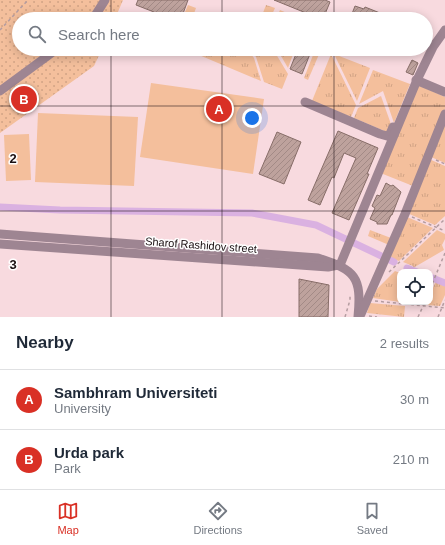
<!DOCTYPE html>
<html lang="en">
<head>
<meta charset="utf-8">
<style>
  body { margin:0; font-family:Helvetica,sans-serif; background:#f2f2f3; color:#1f2937 }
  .controls { position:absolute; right:12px; bottom:12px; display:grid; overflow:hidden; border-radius:8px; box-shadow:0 2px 10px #0003 }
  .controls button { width:36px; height:36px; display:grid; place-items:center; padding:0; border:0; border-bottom:1px solid #e0e1e3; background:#fff; color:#1f2937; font:20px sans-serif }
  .you { position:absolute; left:252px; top:118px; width:14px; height:14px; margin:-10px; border:3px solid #fff; border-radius:50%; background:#1a73e8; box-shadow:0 0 0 6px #1a73e833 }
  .badge { display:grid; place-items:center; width:26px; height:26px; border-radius:50%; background:#d93025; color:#fff; font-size:13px; font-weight:700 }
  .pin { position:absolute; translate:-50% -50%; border:2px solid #fff; box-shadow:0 1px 4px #0006 }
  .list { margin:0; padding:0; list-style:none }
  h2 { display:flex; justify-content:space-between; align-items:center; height:52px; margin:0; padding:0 16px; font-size:17px }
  h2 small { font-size:13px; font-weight:400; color:#747a83 }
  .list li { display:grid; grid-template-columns:26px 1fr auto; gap:12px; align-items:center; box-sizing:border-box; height:60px; padding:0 16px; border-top:1px solid #e0e1e3 }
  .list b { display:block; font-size:15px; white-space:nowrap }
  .list p { margin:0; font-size:13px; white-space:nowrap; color:#747a83 }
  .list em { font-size:13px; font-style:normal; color:#747a83 }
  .icon { flex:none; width:22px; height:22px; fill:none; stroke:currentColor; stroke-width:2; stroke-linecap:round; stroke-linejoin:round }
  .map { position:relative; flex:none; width:445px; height:317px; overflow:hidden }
  .search { position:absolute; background:#fff; box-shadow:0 2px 10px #0003; left:12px; right:12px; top:12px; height:44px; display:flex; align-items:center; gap:10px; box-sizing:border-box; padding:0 14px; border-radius:22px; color:#747a83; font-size:15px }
  .sheet { height:172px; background:#fff }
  nav { display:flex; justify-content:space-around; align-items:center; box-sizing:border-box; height:56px; border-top:1px solid #e0e1e3; background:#fff; font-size:11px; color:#747a83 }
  nav a { display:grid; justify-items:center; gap:2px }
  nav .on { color:#d93025 }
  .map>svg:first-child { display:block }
  .grass { fill:url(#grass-tufts) }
  .park { fill:url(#park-dots) }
  .pitch { fill:#f4bf9c }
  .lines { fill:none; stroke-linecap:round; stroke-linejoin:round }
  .canal { stroke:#dab1e1; stroke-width:7 }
  .building { fill:url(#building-hatch); stroke:#876d68 }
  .path { stroke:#b49ca0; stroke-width:1.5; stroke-dasharray:3 3; stroke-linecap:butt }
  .minor { stroke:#9e8592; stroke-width:9 }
  .grid { fill:none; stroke:#1a1012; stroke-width:1; stroke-opacity:0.55 }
  .labels { text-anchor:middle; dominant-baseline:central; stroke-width:3; stroke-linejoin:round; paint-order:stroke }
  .street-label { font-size:11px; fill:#1a1012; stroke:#fff }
  .grid-label { font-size:13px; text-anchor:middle; font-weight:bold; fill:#1a1012; stroke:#fff; stroke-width:3; stroke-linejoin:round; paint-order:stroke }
</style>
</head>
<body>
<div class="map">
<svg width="445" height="317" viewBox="0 0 445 317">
  <defs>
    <pattern id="grass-tufts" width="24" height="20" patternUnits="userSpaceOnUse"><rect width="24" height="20" fill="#f4bf9c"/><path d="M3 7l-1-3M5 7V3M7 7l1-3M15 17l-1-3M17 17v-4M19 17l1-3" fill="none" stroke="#d1a385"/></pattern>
    <pattern id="park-dots" width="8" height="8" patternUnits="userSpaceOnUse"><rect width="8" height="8" fill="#f4bf9c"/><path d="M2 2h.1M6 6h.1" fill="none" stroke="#d1a385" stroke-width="1.8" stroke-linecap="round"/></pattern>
    <pattern id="building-hatch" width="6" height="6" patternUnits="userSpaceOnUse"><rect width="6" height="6" fill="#bea29d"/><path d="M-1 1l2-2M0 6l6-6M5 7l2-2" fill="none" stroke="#a38a86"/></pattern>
  </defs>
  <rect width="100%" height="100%" fill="#f8dadf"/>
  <g class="grass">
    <path d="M188,5l8,3 -4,11h-10z"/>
    <path d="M266,5l9,3 -5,11 -9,-1z"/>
    <path d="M280,10l16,7 -1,2h-19z"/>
    <path d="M205,49h18l5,3 3,-3h16l7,9 7,23 -62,-26z"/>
    <path d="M250,49h23l15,25 -6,15 -18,-7 -8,-25z"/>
    <path d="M277,49h18l-7,19z"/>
    <path d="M315,50l5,2 -12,28 -4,-2z"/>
    <path d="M331,54l25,51 -5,12 -39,-16z"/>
    <path d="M334,54l36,14 -13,33z"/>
    <path d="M373,70l37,14 -16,39 -11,-32 -24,13z"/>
    <path d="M414,83l31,14v12l-32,77 -35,-14z"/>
    <path d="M381,96l11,31 -3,6 -35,-15 4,-10z"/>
    <path d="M445,122v41l-14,-6z"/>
    <path d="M429,159l16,7v50l-10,9 -28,-12z"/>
    <path d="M407,217l26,11 -34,33 -9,-3z"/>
    <path d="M370,230l21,8 -2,7 -21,-9z"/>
    <path d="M437,230l8,4v5l-3,6 2,5 -31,18v-2l-10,-4z"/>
    <path d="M395,271l5,2v29l-27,-4 4,-9z"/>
    <path d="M436,281l9,3v11l-5,11 -14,-1 1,-3h3v-7z"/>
    <path d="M370,303l35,3 -1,11 -37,-4z"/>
  </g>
  <path class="park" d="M0,0h123l-8,19h-96v30h83l-8,17 -94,67z"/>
  <g class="pitch">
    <path d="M151,83l113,16 -11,75 -113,-17z"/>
    <path d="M38,113l100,4 -4,69 -99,-4z"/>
    <path d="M29,134l2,46 -25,1 -2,-46z"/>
  </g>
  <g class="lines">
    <g class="canal">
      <path d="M0,207l60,3 192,3 64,12 78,37"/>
      <path d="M407,268l10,4"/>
      <path d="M430,277l15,6"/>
    </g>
  </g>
  <g class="building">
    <path d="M138,0h50l-7,19h-9l-10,-4 -2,4h-9l3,-7 -18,-7z"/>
    <path d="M274,0h51l5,2 -7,17h-14l2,-4z"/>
    <path d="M355,6l9,3 1,-2 20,8 -2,4h-33z"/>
    <path d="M298,49h14l-10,25 -12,-5z"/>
    <path d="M412,60l6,3 -5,12 -7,-3z"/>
    <path d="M338,131l40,17 -11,26h2l-20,46 -17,-7 24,-55 -12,-5 -10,25 -2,-1 -12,28 -12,-5z"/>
    <path d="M277,132l24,10 -17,42 -25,-10z"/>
    <path d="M386,183l5,3 2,-1 8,7 -9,23h-1l-4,9h-10v-2l-7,-3 5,-11 -3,-2 5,-11 3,1z"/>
    <path d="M299,279l30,6 -1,32h-29z"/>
  </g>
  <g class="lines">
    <g class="path">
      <path d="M0,30l28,-30"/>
      <path d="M436,160l9,4"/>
      <path d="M412,217l33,14"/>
      <path d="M389,272l56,-53"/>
      <path d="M430,289l15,-36"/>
      <path d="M375,301l70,7"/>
      <path d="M369,316l8,1"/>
      <path d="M345,317l5,-17v-5"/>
      <path d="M418,317l7,-15"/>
      <path d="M438,317l7,-17"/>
    </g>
    <g class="minor">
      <path d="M93,19l12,-19"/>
      <path d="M416,80l29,12"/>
      <path d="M0,91l57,-42"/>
      <path d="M305,102l75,32 7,2 3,-2 3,-7"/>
      <path d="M0,234l318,24c37,12 44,18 40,59"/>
      <path d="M0,244l328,23 10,-2"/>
      <path d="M340,265l77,-185 16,-33 12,-17"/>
      <path d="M361,314l44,-100 40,-100"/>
    </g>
  </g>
  <path class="grid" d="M111,0v19M222,0v19M334,0v19M111,49v268M222,49v268M334,49v268M0,106h445M0,211h445"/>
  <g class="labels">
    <g class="street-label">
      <text transform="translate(201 245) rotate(4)">Sharof Rashidov street</text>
    </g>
  </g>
  <g class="grid-label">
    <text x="13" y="163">2</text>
    <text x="13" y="269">3</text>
  </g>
</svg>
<div class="controls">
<button><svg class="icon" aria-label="locate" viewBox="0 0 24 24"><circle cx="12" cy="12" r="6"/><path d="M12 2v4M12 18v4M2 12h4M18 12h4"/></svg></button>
</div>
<div class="you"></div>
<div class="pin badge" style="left:219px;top:109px">A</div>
<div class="pin badge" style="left:24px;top:99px">B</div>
<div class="search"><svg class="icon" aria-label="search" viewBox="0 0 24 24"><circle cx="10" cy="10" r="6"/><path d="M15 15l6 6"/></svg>Search here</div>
</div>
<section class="sheet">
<h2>Nearby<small>2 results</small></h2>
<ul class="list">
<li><span class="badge">A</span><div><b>Sambhram Universiteti</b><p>University</p></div><em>30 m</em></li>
<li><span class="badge">B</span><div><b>Urda park</b><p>Park</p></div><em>210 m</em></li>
</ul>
</section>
<nav>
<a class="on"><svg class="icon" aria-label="map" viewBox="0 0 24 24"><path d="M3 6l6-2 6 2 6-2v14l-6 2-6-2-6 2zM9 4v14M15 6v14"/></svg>Map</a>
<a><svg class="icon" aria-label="directions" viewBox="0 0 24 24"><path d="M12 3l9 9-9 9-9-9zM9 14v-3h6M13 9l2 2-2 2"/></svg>Directions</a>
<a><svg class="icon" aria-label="saved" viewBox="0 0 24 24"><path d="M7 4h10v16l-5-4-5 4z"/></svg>Saved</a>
</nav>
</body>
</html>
